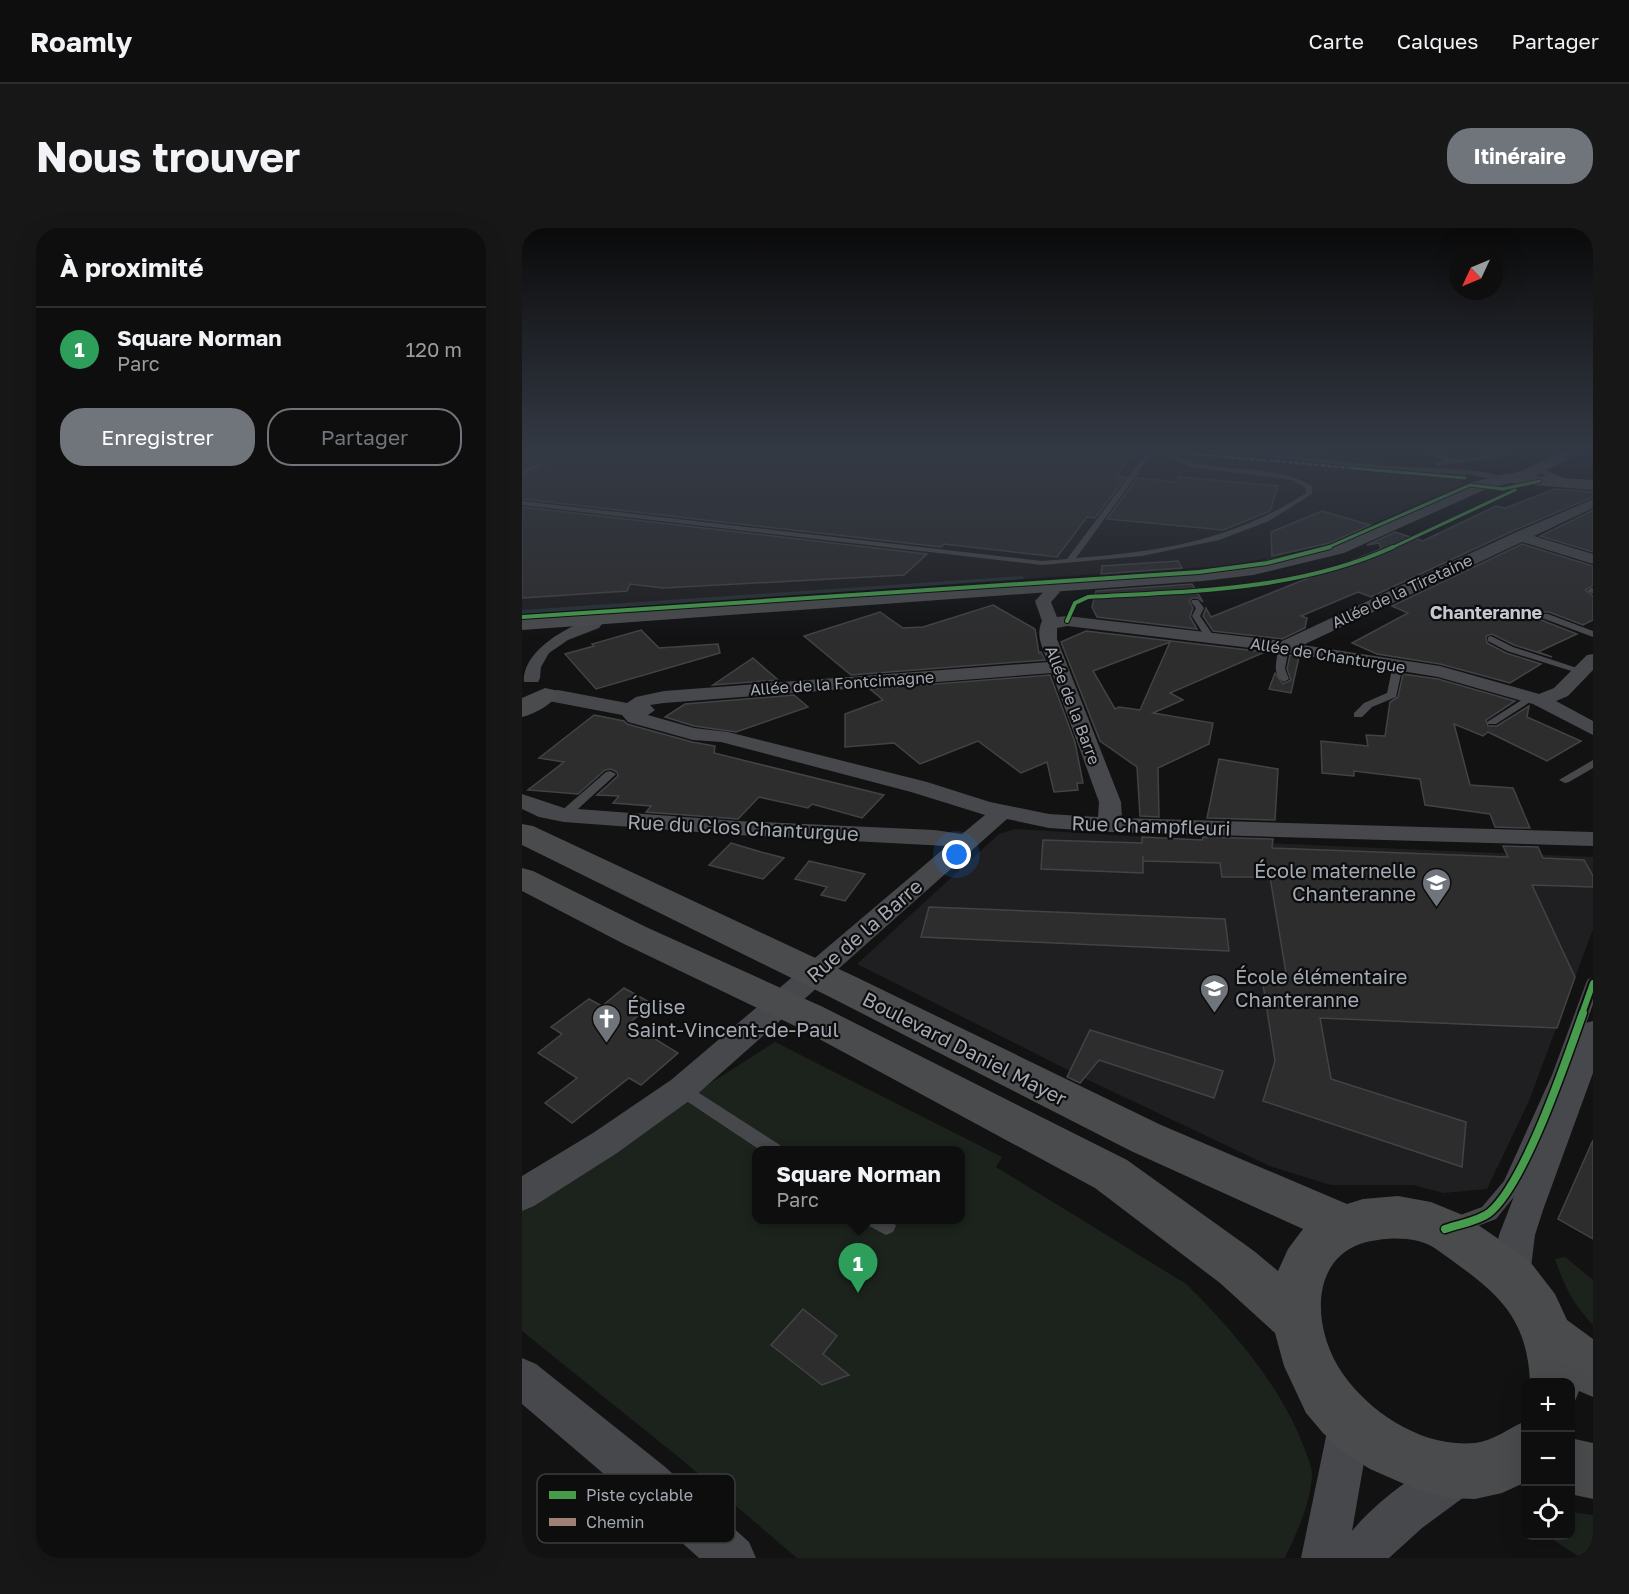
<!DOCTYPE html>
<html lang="fr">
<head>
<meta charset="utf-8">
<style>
  body { margin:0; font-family:"Golos Text",sans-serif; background:#171717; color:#f1f3f6 }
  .controls { position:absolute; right:18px; bottom:18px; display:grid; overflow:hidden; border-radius:12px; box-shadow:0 6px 24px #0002 }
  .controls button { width:54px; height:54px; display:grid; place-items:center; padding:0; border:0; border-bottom:2px solid #2e2e2e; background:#0e0e0e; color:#f1f3f6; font:30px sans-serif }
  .compass { position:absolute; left:927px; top:18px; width:54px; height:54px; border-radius:50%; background:#0e0e0e; box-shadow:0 6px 24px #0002; rotate:226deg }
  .you { position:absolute; left:435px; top:627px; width:21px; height:21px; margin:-15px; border:4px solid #fff; border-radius:50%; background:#1a73e8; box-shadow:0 0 0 9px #1a73e833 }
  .badge { display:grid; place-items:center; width:39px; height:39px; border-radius:50%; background:#70747b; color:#fff; font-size:20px; font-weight:700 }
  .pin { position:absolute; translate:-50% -50px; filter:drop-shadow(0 2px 3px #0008) }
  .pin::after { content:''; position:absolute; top:32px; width:21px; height:18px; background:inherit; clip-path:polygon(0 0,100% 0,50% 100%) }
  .popup { position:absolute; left:230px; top:918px; width:213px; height:78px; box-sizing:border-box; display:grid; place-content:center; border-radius:12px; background:#0e0e0e; filter:drop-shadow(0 2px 4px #0005); font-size:20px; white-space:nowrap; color:#9b9c9e }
  .popup b { font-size:22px; color:#f1f3f6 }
  .popup::after { content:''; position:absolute; left:50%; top:100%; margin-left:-12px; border:12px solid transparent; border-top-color:#0e0e0e }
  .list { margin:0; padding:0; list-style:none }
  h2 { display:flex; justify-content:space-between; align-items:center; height:78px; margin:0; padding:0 24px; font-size:26px }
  h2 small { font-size:20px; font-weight:400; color:#9b9c9e }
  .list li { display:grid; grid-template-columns:39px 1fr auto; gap:18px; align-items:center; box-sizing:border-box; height:84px; padding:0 24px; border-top:2px solid #2e2e2e }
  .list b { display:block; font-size:22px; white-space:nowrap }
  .list p { margin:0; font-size:20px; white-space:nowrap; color:#9b9c9e }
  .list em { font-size:20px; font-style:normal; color:#9b9c9e }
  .actions { display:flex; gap:12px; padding:18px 24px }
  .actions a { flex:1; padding:14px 0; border:2px solid #70747b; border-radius:24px; text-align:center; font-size:21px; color:#70747b }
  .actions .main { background:#70747b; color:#fff }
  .icon { flex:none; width:33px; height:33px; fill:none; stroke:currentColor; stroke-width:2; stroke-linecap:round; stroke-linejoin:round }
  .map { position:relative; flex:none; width:1071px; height:1330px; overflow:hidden; border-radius:24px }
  header { display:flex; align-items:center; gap:36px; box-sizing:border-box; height:84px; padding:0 30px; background:#0e0e0e; border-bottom:2px solid #2e2e2e }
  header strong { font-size:28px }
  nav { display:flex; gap:33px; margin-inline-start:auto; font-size:21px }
  .intro { display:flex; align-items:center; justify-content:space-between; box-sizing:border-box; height:144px; padding:0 36px }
  h1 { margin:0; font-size:42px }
  .button { padding:15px 27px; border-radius:24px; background:#70747b; color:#fff; font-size:21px; font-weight:700 }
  main { display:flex; gap:36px; padding:0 36px }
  aside { flex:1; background:#0e0e0e; border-radius:24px; box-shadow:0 6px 24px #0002 }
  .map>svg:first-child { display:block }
  .built { fill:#1f1f21 }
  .green { fill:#1c231d; fill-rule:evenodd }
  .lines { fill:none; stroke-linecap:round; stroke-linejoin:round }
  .stream { fill:#293137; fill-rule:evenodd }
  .building { fill:#2d2d2e; stroke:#424346; stroke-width:1.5; fill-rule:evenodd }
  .lane { fill:#47484b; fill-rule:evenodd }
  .street { fill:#47484b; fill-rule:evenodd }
  .secondary { fill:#4b4c4f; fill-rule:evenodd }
  .primary { fill:#494b4d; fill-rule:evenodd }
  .quiet { stroke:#9e8076; stroke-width:2; stroke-dasharray:4.5 2; stroke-linecap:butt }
  .cycleway-far3-casing { stroke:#0d0d0e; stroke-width:5 }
  .cycleway-far2-casing { stroke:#0d0d0e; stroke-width:6 }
  .cycleway-far1-casing { stroke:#0d0d0e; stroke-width:10 }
  .cycleway-casing { stroke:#0d0d0e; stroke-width:11 }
  .cycleway-far3 { stroke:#469c4c; stroke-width:3 }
  .cycleway-far2 { stroke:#469c4c; stroke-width:4 }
  .cycleway-far1 { stroke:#469c4c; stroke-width:6 }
  .cycleway { stroke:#469c4c; stroke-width:8 }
  .labels { text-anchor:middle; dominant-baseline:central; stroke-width:4.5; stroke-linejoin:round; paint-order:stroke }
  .far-street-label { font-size:16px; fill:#a3a9b3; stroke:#0d0d0e }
  .far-neighbourhood-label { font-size:18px; font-weight:bold; fill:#c4c7d0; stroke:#0d0d0e }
  .street-label { font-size:20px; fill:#a3a9b3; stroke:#0d0d0e }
  .poi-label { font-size:20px; fill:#a3a9b3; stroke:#0d0d0e; text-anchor:start }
  .key { fill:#0d0d0e; stroke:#3a3c40; stroke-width:1.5 }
  .key-label { font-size:16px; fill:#a3a9b3 }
</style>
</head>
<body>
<header>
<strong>Roamly</strong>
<nav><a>Carte</a><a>Calques</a><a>Partager</a></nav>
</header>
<div class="intro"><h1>Nous trouver</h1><a class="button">Itinéraire</a></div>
<main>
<aside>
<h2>À proximité<small></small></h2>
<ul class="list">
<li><span class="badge" style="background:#2e9e5b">1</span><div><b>Square Norman</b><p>Parc</p></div><em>120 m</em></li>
</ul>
<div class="actions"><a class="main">Enregistrer</a><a>Partager</a></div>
</aside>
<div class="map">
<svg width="1071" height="1330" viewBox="0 0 1071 1330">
  <rect width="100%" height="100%" fill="#121213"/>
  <g class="built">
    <path d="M0,223h762l103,9 8,13 62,6 9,4 -127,56 -63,18 -55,9 -699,46z"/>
    <path d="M493,601l180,11 398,17v72l-64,172 -42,88 -43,4 -31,-8h-82l-59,-18 -188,-89 -227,-114 142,-130z"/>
  </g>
  <g class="green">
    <path d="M253,814l227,115 -6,10 190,117c47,46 96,103 119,166 2,7 8,18 7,26 -2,29 -15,56 -27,82h-488l-116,-99 -159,-128v-121l134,-92zM234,922h204v70h-204z"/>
    <path d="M1043,1029l28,23v45c-22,-24 -27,-36 -38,-66z"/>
    <path d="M1049,1284l22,3v43h-12l-32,-21 21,-1z"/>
  </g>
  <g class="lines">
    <path class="stream" d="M500,348l3,2 -1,1 -502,35v-4z"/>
  </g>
  <g class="building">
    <path d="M0,223h36l-36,18z"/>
    <path d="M53,223h404l35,7 5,-3 -3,-4h119l-18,25 9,1 -31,41 -8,-1 -30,40 -113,-13 -3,3 -419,-48v-22z"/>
    <path d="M657,249l99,9 -8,25 -47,19 -116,-11 30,-41 39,4z"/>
    <path d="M1033,261l38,3v5l-80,34 -142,66 -13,-5 -57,24 6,2 -2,10 -23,11 -69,-8 -10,-15 3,-8 5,9 170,-68 -2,-6 -12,2 28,-13 28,9 73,-35 9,2z"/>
    <path d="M0,279l405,47 -23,21 -241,13 -33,-4 -3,7 -105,7z"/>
    <path d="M1071,282v42l-53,-16z"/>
    <path d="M800,283l48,14 -40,18 -58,13 -1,-24z"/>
    <path d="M1000,316l71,22v20l-8,4 8,6v24l-10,5 -34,-13h-9l1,8 36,14 -39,18 14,5 -38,-12 -22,-11 -6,2 1,7 19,10 35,11 -31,19 -70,-19 -63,-10 -25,-11 56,-30 -16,-7z"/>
    <path d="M656,333l4,7 -81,6 1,-8z"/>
    <path d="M670,356l11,18 -5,-4h-6l-3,3 4,7 -3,9 7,12 -100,-12 -5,-10 4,-16z"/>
    <path d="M471,377l42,24 4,24 2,-1 4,8 -194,15 -47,-39 76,-24 23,16 20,-1z"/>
    <path d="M119,402l18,18 59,-4 2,9 -124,36 -31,-35 29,-8 -2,-2z"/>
    <path d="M564,403l179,21 -95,41 13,7 -30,13 60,10 -4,21 -51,24 1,49 -19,-1 -3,-49 -37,-26 -39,-99zM648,414l-30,68 -21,-3 -4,2 -22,-38z"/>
    <path d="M768,427l9,2 -8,36 -22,-4 6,-16 8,11 8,-4 -4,-11z"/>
    <path d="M231,430l25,22 -65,5z"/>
    <path d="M881,446l35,5 77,22 -29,19 2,6h9l32,-20 -2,11 54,24 -34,20 -59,-29 -5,4 -29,-12 16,61 43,3 17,40 -35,-1 -5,-13 -65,-9 -5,-26 -66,-8v5l-32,-3 -1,-32 47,5 -2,-11 19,1 5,-34 8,-5z"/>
    <path d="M528,447l25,67 8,41h-6l1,7 -24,2 -7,-30 -26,11 -43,-32 -58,23 -26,-21 -49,4v-33l38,-14 -13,-11z"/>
    <path d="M272,467l14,12 -72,25 -42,-6 -29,-9 20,-13z"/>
    <path d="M72,487l30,6 3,3 65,18 23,4 -1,7 170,42 -22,23 -50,-14 -4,4 -49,-11 -21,22 -92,-7 5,-6 -38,-3 6,-7 -22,-1 21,-19 -1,-4 -6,-3 -6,1 -27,24 -50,-4 36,-28 -25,-4z"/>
    <path d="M697,531l59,10 -3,51 -68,-2z"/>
    <path d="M620,609l60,3 1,-3 70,2 -1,9 236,9 -5,-11 35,1 5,11 41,2 9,16v11l-61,-2 43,92 -18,51 -237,-10 11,61 135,43 -4,45 -199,-66 12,-40 -13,-83 25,1 -17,-102h-48l-2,-14 -77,-2v-5v17l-102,-4 2,-29 99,3z"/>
    <path d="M209,615l30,9 23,6 -21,21 -54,-14z"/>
    <path d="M287,633l56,13 -20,27 -24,-6 6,-8 -32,-8z"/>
    <path d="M407,679l296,12 4,32 -308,-14z"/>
    <path d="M102,760l29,16 -24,19 49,30 -37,32 -12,-7 -57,45 -27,-20 32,-25 -39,-25 24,-19 -11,-7 38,-28 13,7z"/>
    <path d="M568,802l133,41 -9,27 -115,-38 -19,23 -13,-6z"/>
    <path d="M1071,912v99l-35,-20z"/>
    <path d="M281,1081l34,27 -14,18 26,21 -27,10 -51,-40z"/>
  </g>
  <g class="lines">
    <g class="lane">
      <path d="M42,223h9l-51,24v-4z"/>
      <path d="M459,223h26l10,3 -3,2z"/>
      <path d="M626,223h6l-78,107c84,-6 158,-18 230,-65v-5l-13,-8 -101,-13 -15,-6 -4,-6c7,0 13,6 21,8 38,9 84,2 118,23v8l-43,27 -50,19 -77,16 -100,9 -520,-60v-4l520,60 25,-2z"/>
      <path d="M692,223c59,0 117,11 175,15 28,2 96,1 118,13l-3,2 -34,-6 -82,-5z"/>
      <path d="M906,223h8l16,9 54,-7 3,2 -72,11 -2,-3 10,-2z"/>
      <path d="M1016,239l35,15 -3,2 -25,-8 -9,-6z"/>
      <path d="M1069,360h2v6l-6,-3z"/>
      <path d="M670,372h6l6,8 -4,8 15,22 -2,2h-6l-15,-24 4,-8 -5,-6z"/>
      <path d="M1020,386h6l45,17v6l-51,-19z"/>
      <path d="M969,408l22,11 73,24 -8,2 -71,-22 -19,-10v-4z"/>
      <path d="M762,416l5,3 -4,22 4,10 -5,3c-13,-7 -7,-23 -5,-35z"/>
      <path d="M876,434l5,3 -7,32 -24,10 -10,10h-8v-4l10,-10 23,-10 6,-28z"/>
      <path d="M1009,466l5,3 -1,2 -39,25h-8l-1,-2z"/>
      <path d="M1071,532v8l-24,14 -4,1 -6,-3z"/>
      <path d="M88,543l6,3 -2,2 -46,42h-8l-2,-3 2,-3 46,-40z"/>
      <path d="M1071,750v26l-25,71 -51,118 -21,26 -42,16 -7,-3 -3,-6 3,-6 35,-13 22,-26 48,-106 34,-92 2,-4z"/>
      <path d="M160,854l98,63 3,5h-23l-84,-56 -2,-5 2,-5z"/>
      <path d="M345,992h25l4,6 -3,6 -7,3 -17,-9z"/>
    </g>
    <g class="street">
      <path d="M1071,271v9l-59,28 59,18v10l-71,-22 -219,103 137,21 99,28 15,-6 33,-33 6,-1v16l-25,26 -12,5 37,20v14l-60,-31 -95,-27 -154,-25 -217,-26 -10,2v11l64,163 1,16 471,14v14l-483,-14 -61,-4 -42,-9 -314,279 -76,55 -83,53 -12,5v-35l71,-43 78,-53 276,-234 -209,-11 -174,-13 -25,-5 -17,-8v-15l42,14 174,13 196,9 28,4 23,-19 -74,-23 -190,-50 -28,-2 -65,-18 -6,-7 -84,-16 -3,-4 3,-4 20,-1 69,13 9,-6 28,-6 384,-29c-5,-13 -13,-27 -6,-41l-7,-20 11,-12 6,-2 8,5 -9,10 6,15 10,-1 215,25 232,-108zM530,445l47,129 -1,15 -49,-3 -59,-12 -63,-20 -199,-50 -34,-4 -46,-13 7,-5 -5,-5 14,-2z"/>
      <path d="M71,391l6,1 3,4 -3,4 -31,12 -19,13 -8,14 -1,11 -2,4h-14c-2,-32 47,-58 69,-63z"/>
      <path d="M1071,793v52l-50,137 -8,25 -5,40 -6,13 -13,5 -13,-5 -6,-13 7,-40 79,-203 4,-8z"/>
      <path d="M0,1130l14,6 128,102 85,76 7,16h-57l-67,-60 -110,-94z"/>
      <path d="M828,1173l15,6 6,15 -19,109c27,-32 69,-63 108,-79l15,7 7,15 -7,15 -53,39 -33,30h-88l28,-136 6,-15z"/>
    </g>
    <path class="secondary" d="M982,246l89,6v10l-95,-8 -2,-3 2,-3z"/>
    <g class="primary">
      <path d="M1042,223h20l-51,26 -49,13 -140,63 -91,22 -50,6 -681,49v-14l681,-47 50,-6 78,-18 141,-63 50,-11z"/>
      <path d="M23,460l9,2 3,5c-7,11 -23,19 -35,22v-19z"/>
      <path d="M0,596l11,2 323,151 305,148 186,79 16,-5 35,-3 33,6 34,14 63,43 27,35 12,26 26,19v58l-14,-6 -4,10 -5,1v-20h-40c-3,-72 -40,-94 -94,-133 -16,-11 -39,-12 -58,-9 -70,8 -68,87 -35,134 28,40 81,74 132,69 18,-2 34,-15 51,-22v61l-24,11 -27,6 -28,-1 -29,-8 -48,-21 -26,-16 -21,-20 -17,-20 -22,-47 -9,-33 -55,-50 -125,-95 -298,-161 -175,-84 -100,-52v-23l11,3 113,56 177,80 304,153 127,91 24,20 10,-22 15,-20 -172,-78 -301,-154 -308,-152z"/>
      <path d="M1048,1210l23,5v56l-23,-5z"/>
    </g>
    <path class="quiet" d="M637,223l192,17"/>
    <defs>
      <g id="cycleway-far3">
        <path d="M829,240l114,10"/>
        <path d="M802,321l146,-64 33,4 37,-8"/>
        <path d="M867,321l126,-59"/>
      </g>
      <g id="cycleway-far2">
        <path d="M0,389l677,-45 68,-9 63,-16"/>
        <path d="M545,393l8,-18 13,-6c103,-6 209,-6 305,-50"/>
      </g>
      <path id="cycleway-far1" d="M1060,786l11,-31"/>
      <path id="cycleway" d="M923,1001c13,-5 32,-7 44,-16 36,-29 77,-153 94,-200"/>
    </defs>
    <use href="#cycleway-far3" class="cycleway-far3-casing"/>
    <use href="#cycleway-far2" class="cycleway-far2-casing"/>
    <use href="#cycleway-far1" class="cycleway-far1-casing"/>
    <use href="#cycleway" class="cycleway-casing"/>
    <use href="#cycleway-far3" class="cycleway-far3"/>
    <use href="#cycleway-far2" class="cycleway-far2"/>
    <use href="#cycleway-far1" class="cycleway-far1"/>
    <use href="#cycleway" class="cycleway"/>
  </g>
  <linearGradient id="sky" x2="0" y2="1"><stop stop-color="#0a0a0a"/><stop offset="0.54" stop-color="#333944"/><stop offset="1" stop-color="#333944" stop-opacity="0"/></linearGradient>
  <rect width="1071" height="410" fill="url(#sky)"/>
  <defs>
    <symbol id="school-pin" viewBox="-11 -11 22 30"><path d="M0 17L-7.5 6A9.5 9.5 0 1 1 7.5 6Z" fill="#70747b" stroke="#0d0d0e"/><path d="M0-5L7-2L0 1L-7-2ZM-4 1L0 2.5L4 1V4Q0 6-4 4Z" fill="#fff"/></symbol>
    <symbol id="church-pin" viewBox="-11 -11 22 30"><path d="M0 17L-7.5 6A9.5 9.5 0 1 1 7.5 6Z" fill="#70747b" stroke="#0d0d0e"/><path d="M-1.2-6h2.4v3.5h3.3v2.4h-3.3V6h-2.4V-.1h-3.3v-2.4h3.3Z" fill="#fff"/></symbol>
  </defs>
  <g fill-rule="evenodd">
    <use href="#school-pin" x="898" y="638" width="33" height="45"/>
    <use href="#school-pin" x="676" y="744" width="33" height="45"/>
    <use href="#church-pin" x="68" y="774" width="33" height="45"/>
  </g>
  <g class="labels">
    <g class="far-street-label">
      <text transform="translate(880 363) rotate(-25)">Allée de la Tiretaine</text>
      <text transform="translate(806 427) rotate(9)">Allée de Chanturgue</text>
      <text transform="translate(320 455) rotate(-4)">Allée de la Fontcimagne</text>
      <text transform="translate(551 477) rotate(69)">Allée de la Barre</text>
    </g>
    <g class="far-neighbourhood-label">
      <text x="964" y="384">Chanteranne</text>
    </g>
    <g class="street-label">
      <text transform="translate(629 597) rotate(2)">Rue Champfleuri</text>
      <text transform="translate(221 599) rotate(3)">Rue du Clos Chanturgue</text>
      <text transform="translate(342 702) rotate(-41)">Rue de la Barre</text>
      <text transform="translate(443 820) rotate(27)">Boulevard Daniel Mayer</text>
    </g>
    <g class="poi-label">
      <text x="894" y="642" text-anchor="end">École maternelle<tspan x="894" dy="23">Chanteranne</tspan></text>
      <text x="713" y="748">École élémentaire<tspan x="713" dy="23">Chanteranne</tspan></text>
      <text x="105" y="778">Église<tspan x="105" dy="23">Saint-Vincent-de-Paul</tspan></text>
    </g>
  </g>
  <rect x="15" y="1246" width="198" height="69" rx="9" class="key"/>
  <rect x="27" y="1263" width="27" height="8" fill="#469c4c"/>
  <rect x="27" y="1290" width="27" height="8" fill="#9e8076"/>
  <g class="key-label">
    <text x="64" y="1273">Piste cyclable</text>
    <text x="64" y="1300">Chemin</text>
  </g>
</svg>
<div class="controls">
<button>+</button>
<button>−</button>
<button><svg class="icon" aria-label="locate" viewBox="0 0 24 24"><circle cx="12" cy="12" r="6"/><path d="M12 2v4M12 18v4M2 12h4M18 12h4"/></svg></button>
</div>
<svg class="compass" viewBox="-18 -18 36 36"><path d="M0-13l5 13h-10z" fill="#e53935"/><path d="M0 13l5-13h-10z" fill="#9b9c9e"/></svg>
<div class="you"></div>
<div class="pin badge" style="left:336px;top:1065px;background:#2e9e5b">1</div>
<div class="popup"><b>Square Norman</b>Parc</div>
</div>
</main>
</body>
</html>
